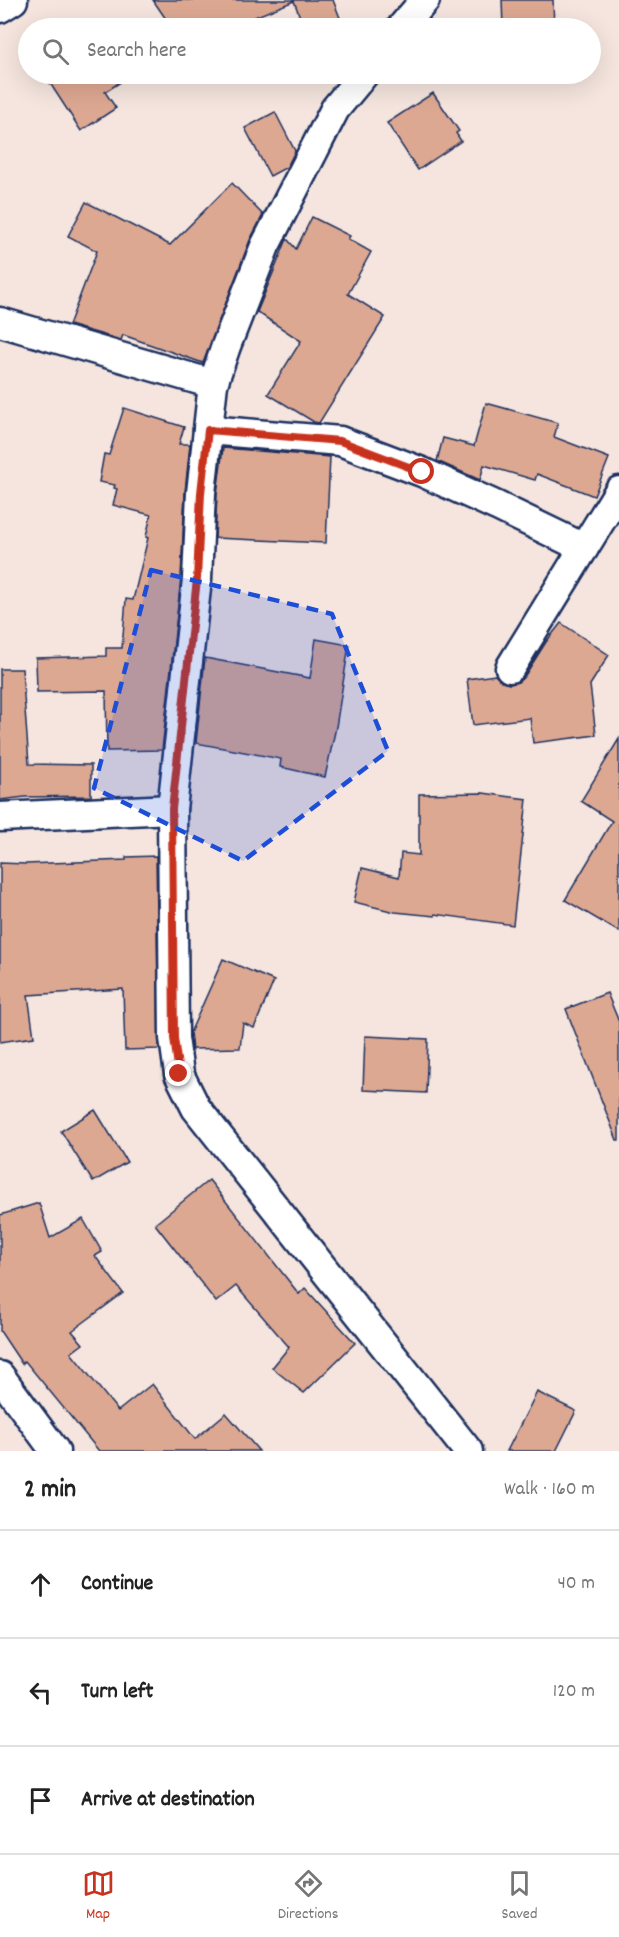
<!DOCTYPE html>
<html lang="en">
<head>
<meta charset="utf-8">
<style>
  body { margin:0; font-family:Dekko,sans-serif; background:#f6f6f6; color:#222 }
  .stop { position:absolute; width:18px; height:18px; margin:-14px; border:4px solid #c8321e; border-radius:50%; background:#fff }
  .stop.end { background:#c8321e; border-color:#fff; box-shadow:0 2px 6px #0008 }
  .list { margin:0; padding:0; list-style:none }
  h2 { display:flex; justify-content:space-between; align-items:center; height:78px; margin:0; padding:0 24px; font-size:26px }
  h2 small { font-size:20px; font-weight:400; color:#767676 }
  .list li { display:grid; grid-template-columns:39px 1fr auto; gap:18px; align-items:center; box-sizing:border-box; height:108px; padding:0 24px; border-top:2px solid #e0e0e0 }
  .list b { display:block; font-size:22px; white-space:nowrap }
  .list em { font-size:20px; font-style:normal; color:#767676 }
  .icon { flex:none; width:33px; height:33px; fill:none; stroke:currentColor; stroke-width:2; stroke-linecap:round; stroke-linejoin:round }
  .map { position:relative; flex:none; width:619px; height:1451px; overflow:hidden }
  .search { position:absolute; background:#fff; box-shadow:0 6px 24px #0002; left:18px; right:18px; top:18px; height:66px; display:flex; align-items:center; gap:15px; box-sizing:border-box; padding:0 21px; border-radius:33px; color:#767676; font-size:22px }
  .sheet { height:402px; background:#fff }
  nav { display:flex; justify-content:space-around; align-items:center; box-sizing:border-box; height:84px; border-top:2px solid #e0e0e0; background:#fff; font-size:16px; color:#767676 }
  nav a { display:grid; justify-items:center; gap:3px }
  nav .on { color:#c8321e }
  .map>svg:first-child { display:block }
  .building { fill:#dda892; stroke:#1b2f5e; stroke-width:1.5 }
  .lines { fill:none; stroke-linecap:round; stroke-linejoin:round }
  .minor-casing { stroke:#1b2f5e; stroke-width:33 }
  .minor { stroke:#fff; stroke-width:28 }
  .route { stroke:#c8321e; stroke-width:8 }
  .marked { fill:#1d4ed8; fill-opacity:0.2; stroke:#1d4ed8; stroke-width:4.5; stroke-dasharray:12 8; stroke-linejoin:round }
</style>
</head>
<body>
<div class="map">
<svg width="619" height="1451" viewBox="0 0 619 1451">
  <rect width="100%" height="100%" fill="#f5e5de"/>
  <filter id="ink" filterUnits="userSpaceOnUse"><feTurbulence type="fractalNoise" baseFrequency=".0167" numOctaves="2"/><feDisplacementMap in="SourceGraphic" scale="12" xChannelSelector="R" yChannelSelector="G"/><feConvolveMatrix kernelMatrix="1 2 1 2 8 2 1 2 1" color-interpolation-filters="sRGB"/></filter>
  <g filter="url(#ink)">
    <g class="building">
      <path d="M153,0h180l11,28h-40l-10,-27 -67,27h-55z"/>
      <path d="M502,0h51l1,28h-51z"/>
      <path d="M44,74h89l-28,18 11,16 -35,23z"/>
      <path d="M433,93l26,38 -3,2 5,8 -43,29 -31,-47z"/>
      <path d="M275,112l20,39 -8,16 -17,9 -25,-48z"/>
      <path d="M232,183l31,32 -13,25 -47,123 -80,-28 -2,5 -52,-15 28,-74 -29,-15 18,-34 84,43z"/>
      <path d="M312,217l38,19 -2,3 23,13 -23,42 37,23 -66,106 -5,-1 -46,-28 33,-53 -44,-29 30,-73 9,10z"/>
      <path d="M486,403l72,20 -4,14 55,21 -15,38 -57,-22 -2,6 -51,-15 -4,15 -43,-19 6,-23 31,8z"/>
      <path d="M124,408l60,19 -5,17h11l-5,48 -4,86 -19,172 -55,1 -1,-60 -69,1 -1,-34 70,-2v-8h16l4,-49 7,1 15,-62 -2,-1 5,-22 -38,-10 4,-16 -3,-1 1,-3 -16,-3 5,-28 5,1z"/>
      <path d="M223,448l107,9 -4,86 -111,-5 2,-44z"/>
      <path d="M561,623l48,32 -19,30 6,50 -63,8 -3,-25 -57,7 -6,-46 28,-4 7,7 8,2 8,-2 6,-5 22,-35z"/>
      <path d="M316,639l33,6 -13,82 -11,50 -45,-10 1,-8 -85,-16 9,-85 105,20z"/>
      <path d="M0,669h22l7,95 62,1v31l-66,1 -25,3z"/>
      <path d="M619,739v193l-54,-32 47,-79 -31,-20z"/>
      <path d="M483,793l44,6 -14,126 -78,-11v2l-40,-4 -41,-10 8,-34 37,9 2,-24 18,2v-61z"/>
      <path d="M156,856l3,193 -34,1 -2,-61 -95,6 6,42 -34,5v-179l26,1 100,-4v-3z"/>
      <path d="M223,959l51,22 -20,47 -11,-5 -3,25 -48,1 -2,-16z"/>
      <path d="M607,993l12,29v118h-2l-51,-131z"/>
      <path d="M365,1036l63,3 -2,54 -63,-3z"/>
      <path d="M95,1110l32,52 -34,20 -32,-51z"/>
      <path d="M209,1180l90,114 6,-6 50,55 -51,50 -32,-25 17,-21 -53,-61 -20,16 -61,-78z"/>
      <path d="M39,1203l11,35 33,-19 19,33 -7,4 28,37 -51,38 11,13 -12,9 47,58 34,-27 43,55 31,-26 33,38h-160l-74,-90 -3,3 -22,-33v-116z"/>
      <path d="M537,1392l39,19 -20,40h-49z"/>
    </g>
    <g class="lines">
      <defs>
        <g id="minor">
          <path d="M0,8l13,-8"/>
          <path d="M401,28l24,-28"/>
          <path d="M364,74l-29,35 -70,137 -39,100 -13,38 -12,109 -4,86 -25,230 2,229 5,36 17,34 272,343"/>
          <path d="M0,322l213,62"/>
          <path d="M208,430l132,11 82,31 75,34 87,42"/>
          <path d="M510,668l109,-177"/>
          <path d="M0,817l172,-8"/>
          <path d="M0,1376l55,75"/>
        </g>
      </defs>
      <use href="#minor" class="minor-casing"/>
      <use href="#minor" class="minor"/>
    </g>
  </g>
  <g class="lines" filter="url(#ink)">
    <path class="route" d="M179,1074l-5,-36 -2,-229 25,-230 4,-86 7,-63 132,11 82,31"/>
  </g>
  <path class="marked" d="M151,570l181,44 56,137 -145,110 -149,-73z"/>
</svg>
<div class="stop" style="left:422px;top:472px"></div>
<div class="stop end" style="left:179px;top:1074px"></div>
<div class="search"><svg class="icon" aria-label="search" viewBox="0 0 24 24"><circle cx="10" cy="10" r="6"/><path d="M15 15l6 6"/></svg>Search here</div>
</div>
<section class="sheet">
<h2>2 min<small>Walk · 160 m</small></h2>
<ul class="list">
<li><svg class="icon" aria-label="ahead" viewBox="0 0 24 24"><path d="M12 20V5M6 11l6-6 6 6"/></svg><div><b>Continue</b></div><em>40 m</em></li>
<li><svg class="icon" aria-label="left" viewBox="0 0 24 24"><path d="M17 20v-9H6M10 6l-5 5 5 5"/></svg><div><b>Turn left</b></div><em>120 m</em></li>
<li><svg class="icon" aria-label="arrive" viewBox="0 0 24 24"><path d="M6 21V4h12l-3 4 3 4H6"/></svg><div><b>Arrive at destination</b></div></li>
</ul>
</section>
<nav>
<a class="on"><svg class="icon" aria-label="map" viewBox="0 0 24 24"><path d="M3 6l6-2 6 2 6-2v14l-6 2-6-2-6 2zM9 4v14M15 6v14"/></svg>Map</a>
<a><svg class="icon" aria-label="directions" viewBox="0 0 24 24"><path d="M12 3l9 9-9 9-9-9zM9 14v-3h6M13 9l2 2-2 2"/></svg>Directions</a>
<a><svg class="icon" aria-label="saved" viewBox="0 0 24 24"><path d="M7 4h10v16l-5-4-5 4z"/></svg>Saved</a>
</nav>
</body>
</html>
